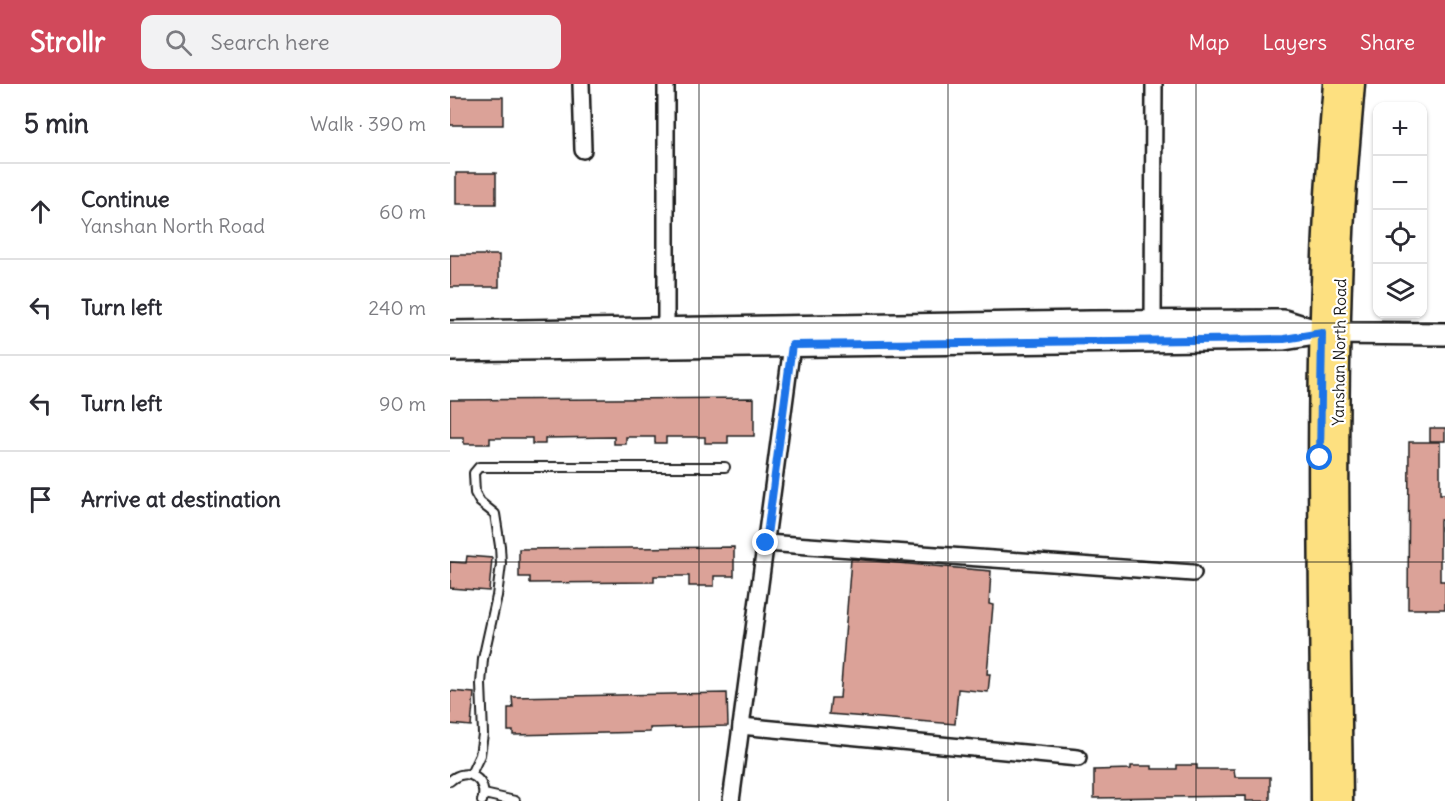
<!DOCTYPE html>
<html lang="en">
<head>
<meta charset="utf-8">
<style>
  body { margin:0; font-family:Delius,sans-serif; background:#f2f2f3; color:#2b2b33 }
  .controls { position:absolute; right:18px; top:18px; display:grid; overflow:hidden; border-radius:12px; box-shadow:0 2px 4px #0004 }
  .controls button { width:54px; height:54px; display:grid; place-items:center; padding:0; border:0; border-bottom:2px solid #e1e1e2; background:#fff; color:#2b2b33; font:30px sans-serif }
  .stop { position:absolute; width:18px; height:18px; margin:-14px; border:4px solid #1a73e8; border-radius:50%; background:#fff }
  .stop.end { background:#1a73e8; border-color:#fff; box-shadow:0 2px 6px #0008 }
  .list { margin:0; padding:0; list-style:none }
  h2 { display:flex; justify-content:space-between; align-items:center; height:78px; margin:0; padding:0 24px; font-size:26px }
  h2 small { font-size:20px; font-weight:400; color:#7c7c81 }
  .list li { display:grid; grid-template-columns:39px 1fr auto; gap:18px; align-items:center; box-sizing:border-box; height:96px; padding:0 24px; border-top:2px solid #e1e1e2 }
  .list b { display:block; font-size:22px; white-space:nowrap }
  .list p { margin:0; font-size:20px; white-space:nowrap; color:#7c7c81 }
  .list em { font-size:20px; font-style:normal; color:#7c7c81 }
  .icon { flex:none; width:33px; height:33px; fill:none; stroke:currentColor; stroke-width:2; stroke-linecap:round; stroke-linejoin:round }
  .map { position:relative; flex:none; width:995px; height:717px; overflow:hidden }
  header { display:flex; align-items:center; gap:36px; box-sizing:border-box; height:84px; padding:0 30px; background:#d1495b; color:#fff }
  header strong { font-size:28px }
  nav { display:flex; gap:33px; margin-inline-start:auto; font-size:21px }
  .search { width:420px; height:54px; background:#f2f2f3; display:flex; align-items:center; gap:15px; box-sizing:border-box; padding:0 21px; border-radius:12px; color:#7c7c81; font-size:22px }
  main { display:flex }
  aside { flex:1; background:#fff }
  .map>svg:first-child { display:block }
  .building { fill:#dba298; stroke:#1c1c1c; stroke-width:1.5 }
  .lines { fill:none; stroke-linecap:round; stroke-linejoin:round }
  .lane-casing { stroke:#1c1c1c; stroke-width:12 }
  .street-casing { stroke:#1c1c1c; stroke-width:20 }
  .secondary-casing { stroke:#1c1c1c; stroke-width:26 }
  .primary-casing { stroke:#1c1c1c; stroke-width:27 }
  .lane { stroke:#fff; stroke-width:8 }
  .street { stroke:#fff; stroke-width:15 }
  .secondary { stroke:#fff; stroke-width:21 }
  .primary { stroke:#fde080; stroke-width:22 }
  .route { stroke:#1a73e8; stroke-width:8 }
  .grid { fill:none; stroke:#1c1c1c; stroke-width:1.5; stroke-opacity:0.55 }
  .labels { text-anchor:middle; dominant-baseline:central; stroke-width:4.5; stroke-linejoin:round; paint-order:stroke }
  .street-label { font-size:16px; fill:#1c1c1c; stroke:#fff }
</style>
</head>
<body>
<header>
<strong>Strollr</strong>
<div class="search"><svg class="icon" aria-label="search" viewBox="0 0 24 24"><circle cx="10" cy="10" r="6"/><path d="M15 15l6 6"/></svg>Search here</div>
<nav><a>Map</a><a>Layers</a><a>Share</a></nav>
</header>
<main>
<aside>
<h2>5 min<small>Walk · 390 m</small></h2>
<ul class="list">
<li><svg class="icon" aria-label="ahead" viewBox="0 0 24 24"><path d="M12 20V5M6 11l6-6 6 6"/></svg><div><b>Continue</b><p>Yanshan North Road</p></div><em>60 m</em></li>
<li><svg class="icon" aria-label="left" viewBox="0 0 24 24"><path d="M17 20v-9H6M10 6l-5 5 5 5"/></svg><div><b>Turn left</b></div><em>240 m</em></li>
<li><svg class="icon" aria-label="left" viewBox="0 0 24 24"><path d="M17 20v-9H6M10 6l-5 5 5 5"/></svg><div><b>Turn left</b></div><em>90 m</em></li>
<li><svg class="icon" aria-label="arrive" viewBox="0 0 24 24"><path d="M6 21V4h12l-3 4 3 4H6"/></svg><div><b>Arrive at destination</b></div></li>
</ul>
</aside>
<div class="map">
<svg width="995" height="717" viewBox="0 0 995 717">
  <rect width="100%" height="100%" fill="#fff"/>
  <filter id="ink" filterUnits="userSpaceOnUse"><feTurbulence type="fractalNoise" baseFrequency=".0167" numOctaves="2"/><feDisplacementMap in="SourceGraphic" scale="12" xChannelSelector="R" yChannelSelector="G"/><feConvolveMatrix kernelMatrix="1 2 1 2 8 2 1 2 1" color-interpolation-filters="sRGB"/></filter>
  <g filter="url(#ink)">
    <g class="building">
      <rect x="0" y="13" width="53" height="28"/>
      <rect x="6" y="89" width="40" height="31"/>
      <rect x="0" y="171" width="49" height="32"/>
      <path d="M304,314v38h-26v7h-23v-6h-39v6h-11v-6h-29v7h-12v-7l-69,1v6h-13v-6h-42v6h-26v-6h-14v-38z"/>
      <rect x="980" y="344" width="15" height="13"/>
      <path d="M959,358h31v52h5v26h-5v61h5v28h-37z"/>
      <path d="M284,463v29h-20v10h-25v-10h-35v6l-124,1v-6h-11v-28z"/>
      <path d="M17,472l25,2 -3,33 -39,-3v-26l16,1z"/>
      <path d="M401,475l140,12 -2,33 4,1 -6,69h3l-2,18 -30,-3 -3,35 -126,-10 2,-16h9z"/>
      <path d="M0,607l24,2 -3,33 -21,-2z"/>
      <path d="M277,609l1,33 -78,2v4l-137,3v-4h-5v-23h5l-1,-11z"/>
      <path d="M727,681h20v4h37l1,8h35v24h-24v-5l-152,2v-28l37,-1v-3h21v3h25z"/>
    </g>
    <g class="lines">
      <defs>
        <g id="lane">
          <path d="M21,690l9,-19 3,-21 -2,-50 2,-25 14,-63 4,-32 -1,-18 -5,-32 -15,-12 -5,-9 -1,-20 5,-6h246"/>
          <path d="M0,697c17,-16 39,-1 32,20"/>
          <path d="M34,710l31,7"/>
        </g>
        <g id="street">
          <path d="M131,0l2,66"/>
          <path d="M703,238l1,-238"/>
          <path d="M216,245v-245"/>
          <path d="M316,459l427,30"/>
          <path d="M291,642l337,32"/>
          <path d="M281,717l61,-456"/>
        </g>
        <g id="secondary">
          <path d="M0,248l641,-10 193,-1 32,10"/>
          <path d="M0,266l834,-11 38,-6 123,1"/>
        </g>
        <g id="primary">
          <path d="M873,717c-1,-189 -7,-379 2,-567 2,-50 6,-100 10,-150"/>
          <path d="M891,717c-2,-189 -8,-379 1,-568 2,-49 7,-99 11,-149"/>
        </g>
      </defs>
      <use href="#lane" class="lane-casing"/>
      <use href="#street" class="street-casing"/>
      <use href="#secondary" class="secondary-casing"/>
      <use href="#primary" class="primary-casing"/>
      <use href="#lane" class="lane"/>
      <use href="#street" class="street"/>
      <use href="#secondary" class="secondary"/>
      <use href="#primary" class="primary"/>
    </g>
  </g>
  <g class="lines" filter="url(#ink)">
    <path class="route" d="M316,459l26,-198 492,-6 38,-6 -2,125"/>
  </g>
  <path class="grid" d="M249,0v717M498,0v717M746,0v717M0,239h995M0,478h995"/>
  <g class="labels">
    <g class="street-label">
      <text transform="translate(889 268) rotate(-89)">Yanshan North Road</text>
    </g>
  </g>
</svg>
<div class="controls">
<button>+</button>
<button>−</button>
<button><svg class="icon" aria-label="locate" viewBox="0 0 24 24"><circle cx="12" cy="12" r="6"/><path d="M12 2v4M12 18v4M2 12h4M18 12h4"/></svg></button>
<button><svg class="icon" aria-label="layers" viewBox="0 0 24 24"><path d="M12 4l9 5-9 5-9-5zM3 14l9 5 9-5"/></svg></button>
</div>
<div class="stop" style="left:870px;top:374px"></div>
<div class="stop end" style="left:316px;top:459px"></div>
</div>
</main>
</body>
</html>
